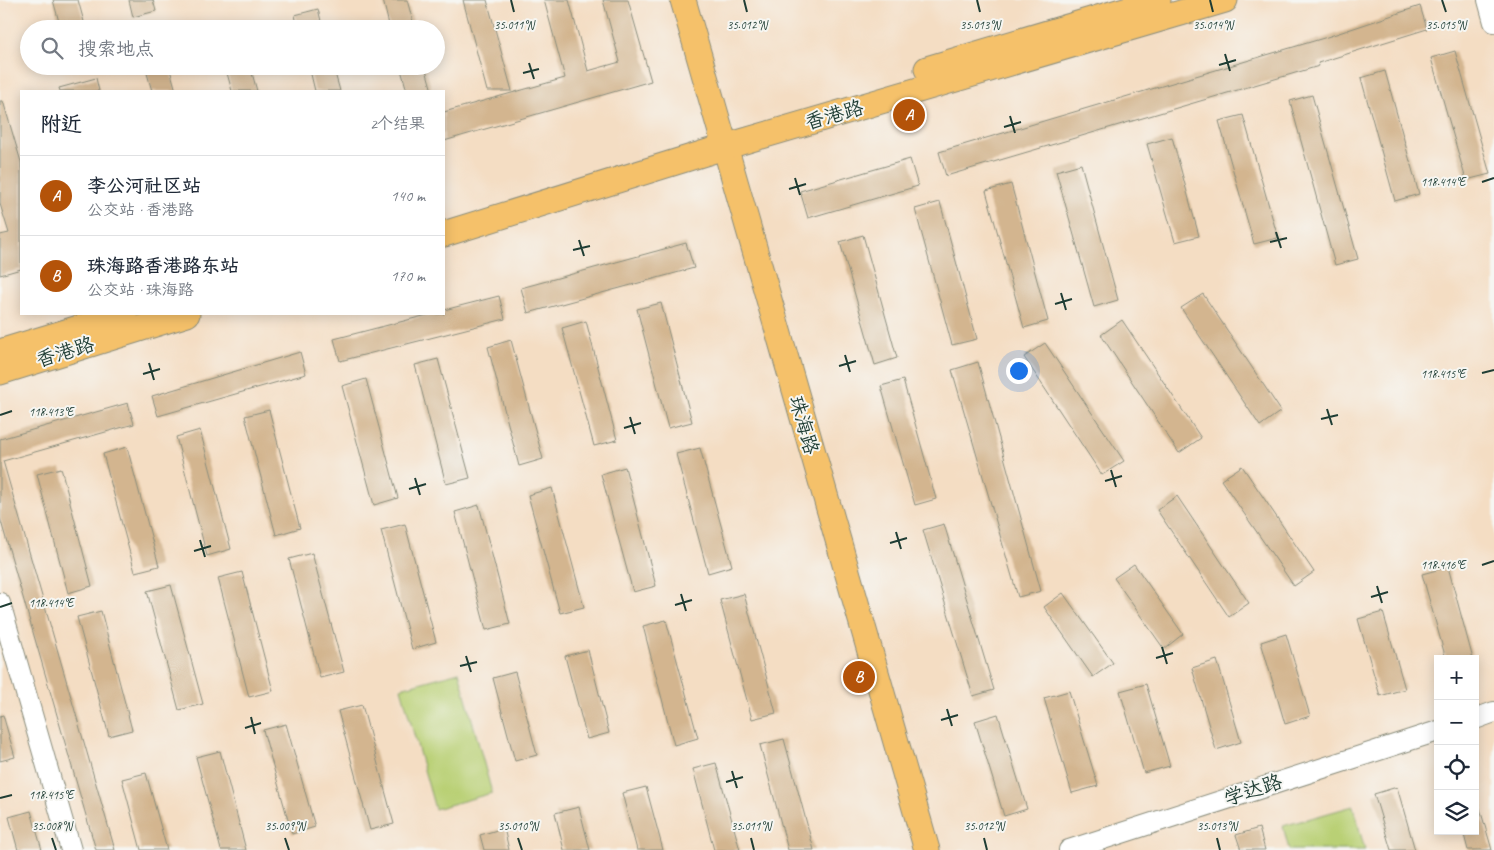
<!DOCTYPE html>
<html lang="zh">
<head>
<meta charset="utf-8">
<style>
  body { margin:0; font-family:Caveat,"LXGW WenKai TC",sans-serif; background:#f2f2f3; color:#1f2937 }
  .controls { position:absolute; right:15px; bottom:15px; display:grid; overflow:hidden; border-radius:0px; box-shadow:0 2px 12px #0003 }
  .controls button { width:45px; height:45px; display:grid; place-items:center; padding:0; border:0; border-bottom:1px solid #e0e1e3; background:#fff; color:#1f2937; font:25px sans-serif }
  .you { position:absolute; left:1018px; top:370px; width:18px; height:18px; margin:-12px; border:4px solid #fff; border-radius:50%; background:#1a73e8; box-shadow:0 0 0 8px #1a73e833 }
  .badge { display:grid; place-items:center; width:32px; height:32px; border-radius:50%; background:#b45309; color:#fff; font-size:16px; font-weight:700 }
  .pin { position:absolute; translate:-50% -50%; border:2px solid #fff; box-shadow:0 1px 5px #0006 }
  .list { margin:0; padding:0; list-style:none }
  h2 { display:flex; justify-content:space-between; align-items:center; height:65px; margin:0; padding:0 20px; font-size:21px }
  h2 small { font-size:16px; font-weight:400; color:#747a83 }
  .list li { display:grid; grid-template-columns:32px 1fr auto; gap:15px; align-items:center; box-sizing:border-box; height:80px; padding:0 20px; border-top:1px solid #e0e1e3 }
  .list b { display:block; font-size:19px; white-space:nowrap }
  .list p { margin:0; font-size:16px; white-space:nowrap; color:#747a83 }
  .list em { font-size:16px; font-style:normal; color:#747a83 }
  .icon { flex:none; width:28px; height:28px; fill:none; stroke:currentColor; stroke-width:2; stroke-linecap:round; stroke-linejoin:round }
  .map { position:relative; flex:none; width:1494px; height:850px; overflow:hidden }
  .search { position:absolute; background:#fff; box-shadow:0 2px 12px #0003; left:20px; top:20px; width:425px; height:55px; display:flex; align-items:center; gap:12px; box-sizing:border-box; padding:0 18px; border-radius:28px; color:#747a83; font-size:19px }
  .panel { position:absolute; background:#fff; box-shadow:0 2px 12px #0003; left:20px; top:90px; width:425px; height:225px; border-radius:0px }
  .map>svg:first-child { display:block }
  .park { fill:#b9d075; stroke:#6c8654 }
  .building { fill:#d3b58f }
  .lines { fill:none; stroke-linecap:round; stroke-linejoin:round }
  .minor-casing { stroke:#8a8d7c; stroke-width:22 }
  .major-casing { stroke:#8a8d7c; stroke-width:27 }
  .minor { stroke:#fff; stroke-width:20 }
  .major { stroke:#f5c16b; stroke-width:25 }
  .ticks { fill:none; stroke:#1f3d34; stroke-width:2 }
  .labels { text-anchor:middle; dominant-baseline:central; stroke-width:4; stroke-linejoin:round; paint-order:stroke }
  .street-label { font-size:20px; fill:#1f3d34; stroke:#f6f6f2 }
  .ticks-label { font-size:12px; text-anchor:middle; fill:#1f3d34; stroke:#f6f6f2; stroke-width:4; stroke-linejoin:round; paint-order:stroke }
</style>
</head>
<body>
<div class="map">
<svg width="1494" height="850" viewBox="0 0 1494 850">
  <rect width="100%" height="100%" fill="#f6f6f2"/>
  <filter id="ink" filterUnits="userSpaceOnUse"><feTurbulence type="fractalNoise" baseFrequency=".02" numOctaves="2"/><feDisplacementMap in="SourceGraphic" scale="10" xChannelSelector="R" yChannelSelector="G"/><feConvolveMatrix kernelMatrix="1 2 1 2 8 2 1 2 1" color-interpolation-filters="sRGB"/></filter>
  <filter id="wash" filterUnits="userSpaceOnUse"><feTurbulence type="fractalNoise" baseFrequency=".0096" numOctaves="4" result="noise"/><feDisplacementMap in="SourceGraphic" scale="20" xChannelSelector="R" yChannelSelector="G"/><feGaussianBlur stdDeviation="1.12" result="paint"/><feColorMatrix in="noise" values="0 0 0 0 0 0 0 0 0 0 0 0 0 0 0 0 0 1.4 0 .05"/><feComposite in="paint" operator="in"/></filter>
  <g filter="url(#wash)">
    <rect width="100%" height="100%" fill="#f4ddc3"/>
    <g class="park">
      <path d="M459,672l33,121 -57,16 -34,-121z"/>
      <path d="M1353,806l12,44h-76l-6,-24z"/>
    </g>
    <g id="blocks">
      <g class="building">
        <path d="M53,0h25l8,29h-25z"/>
        <path d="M129,0h24l3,11 -23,6z"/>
        <path d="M383,0h24l8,29h-25z"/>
        <path d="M463,0h24l25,91h-25z"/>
        <path d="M544,0h25l19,71 32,-9 -17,-62h25l23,81 -207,60v-29l121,-34z"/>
        <path d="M1420,6l7,23 -109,34 1,3 -373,110 -7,-24 385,-114z"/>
        <path d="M318,9l5,20h-25l-3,-14z"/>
        <path d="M1455,51l35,123 -24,6 -35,-122z"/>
        <path d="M145,66h24l7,25h-24z"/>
        <path d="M225,66h25l7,25h-25z"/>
        <path d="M309,66h24l7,25h-25z"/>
        <path d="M400,66h25l7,25h-25z"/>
        <path d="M1385,71l34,123 -24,7 -34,-123z"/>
        <path d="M96,78l3,13h-39l-1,-3z"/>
        <path d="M1312,95l46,164 -23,6 -45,-164z"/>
        <path d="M0,101h3l18,61v107l-21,6v-40l9,-2 -9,-29z"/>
        <path d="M1243,115l35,123 -24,6 -35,-123z"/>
        <path d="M1172,137l27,99 -24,6 -28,-98z"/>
        <path d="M910,159l8,27 -110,32 -8,-27z"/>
        <path d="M1081,164l37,136 -24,7 -38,-136z"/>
        <path d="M1011,184l37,137 -24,7 -38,-137z"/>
        <path d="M940,202l37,137 -25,6 -37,-136z"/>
        <path d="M863,235l34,123 -22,7 -35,-123z"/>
        <path d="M686,243l8,25 -166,45 -7,-25z"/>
        <path d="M1203,294l78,117 -21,15 -79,-118z"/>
        <path d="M499,296l6,23 -165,42 -6,-22 97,-25h13v-4z"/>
        <path d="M661,303l31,119 -24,6 -31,-119z"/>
        <path d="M1122,320l79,118 -22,15 -78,-118z"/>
        <path d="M586,321l31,119 -23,6 -32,-118z"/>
        <path d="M511,340l32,119 -24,7 -31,-119z"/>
        <path d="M1045,343l79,118 -22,14 -78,-118z"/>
        <path d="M300,352l6,22 -148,42 -6,-20z"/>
        <path d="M438,359l32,119 -24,6 -31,-119z"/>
        <path d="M978,362l63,229 -23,6 -66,-227z"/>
        <path d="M366,379l32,119 -24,7 -32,-119z"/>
        <path d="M903,380l33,119 -21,6 -34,-119z"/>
        <path d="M128,403l6,21 -131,37 112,389h-19l-96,-332v-79z"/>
        <path d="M269,410l31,118 -24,7 -31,-119z"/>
        <path d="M200,430l31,119 -24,7 -31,-119z"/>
        <path d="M127,447l32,119 -24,6 -32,-118z"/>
        <path d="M700,448l32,118 -24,7 -32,-119z"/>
        <path d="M1242,466l72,106 -20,14 -73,-106z"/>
        <path d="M625,467l31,119 -23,6 -32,-118z"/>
        <path d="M61,468l31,118 -24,7 -31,-119z"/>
        <path d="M552,488l32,119 -24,6 -32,-118z"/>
        <path d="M1177,496l72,107 -20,14 -72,-107z"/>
        <path d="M479,505l31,119 -24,6 -31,-118z"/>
        <path d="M405,524l31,118 -24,7 -31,-119z"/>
        <path d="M944,524l50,166 -21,6 -50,-166z"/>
        <path d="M312,553l32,119 -24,6 -31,-119z"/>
        <path d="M1134,564l49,70 -19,15 -50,-71z"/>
        <path d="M1448,567l25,92h-27l-24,-85z"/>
        <path d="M242,572l31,119 -24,6 -31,-119z"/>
        <path d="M171,585l32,119 -24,6 -32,-119z"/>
        <path d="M1063,593l50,70 -20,14 -49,-70z"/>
        <path d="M744,594l32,119 -24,6 -32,-119z"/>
        <path d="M101,611l31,119 -23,6 -32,-119z"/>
        <path d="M1383,612l22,77 -25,7 -22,-77z"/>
        <path d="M666,620l32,118 -24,7 -31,-119z"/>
        <path d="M1286,634l24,82 -25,8 -24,-82z"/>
        <path d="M588,650l21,83 -22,6 -22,-83z"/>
        <path d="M1217,660l24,82 -25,8 -24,-82z"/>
        <path d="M515,672l22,83 -22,6 -22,-83z"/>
        <path d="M1146,684l24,82 -26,7 -24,-82z"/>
        <path d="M1069,691l29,95 -26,7 -28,-95z"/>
        <path d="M362,705l32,119 -24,6 -32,-119z"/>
        <path d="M998,714l29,95 -23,7 -29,-95z"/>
        <path d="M3,715l12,42 -15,4v-45z"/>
        <path d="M286,724l29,103 -23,7 -29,-104z"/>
        <path d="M784,739l30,111h-26l-28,-105z"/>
        <path d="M220,751l26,99h-25l-25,-93z"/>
        <path d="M716,763l24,87h-26l-21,-81z"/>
        <path d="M146,773l21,77h-26l-19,-71z"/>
        <path d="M646,787l17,63h-26l-15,-57z"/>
        <path d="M1397,787l18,63h-24l-17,-56z"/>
        <path d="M1475,802h3l14,48h-24l-5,-19h12z"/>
        <path d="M579,807l11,43h-26l-9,-37z"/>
        <path d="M31,811l11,39h-24l-9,-33z"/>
        <path d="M504,828l5,22h-25l-4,-15z"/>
        <path d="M1259,828l6,22h-24l-5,-15z"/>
      </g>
    </g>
  </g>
  <g filter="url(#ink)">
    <use href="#blocks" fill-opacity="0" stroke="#8a8d7c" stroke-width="1"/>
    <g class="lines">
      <defs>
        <g id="minor">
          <path d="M1488,0l6,22"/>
          <path d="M0,603l71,247"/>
          <path d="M1475,719l19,-7"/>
          <path d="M1069,850l369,-119"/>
        </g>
        <g id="major">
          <path d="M683,0l244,850"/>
          <path d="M927,69l231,-69"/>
          <path d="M444,234l280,-87 501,-147"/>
          <path d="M0,352l125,-38"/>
          <path d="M0,372l187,-58"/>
        </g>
      </defs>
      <use href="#minor" class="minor-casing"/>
      <use href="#major" class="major-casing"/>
      <use href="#minor" class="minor"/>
      <use href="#major" class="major"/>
    </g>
  </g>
  <path class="ticks" d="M511,0l3,12M744,0l3,12M977,0l3,12M1210,0l3,12M1442,0l4,12M1225,54l5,17M529,63l5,16M1219,65l17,-5M523,73l16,-4M1010,116l5,17M1004,127l17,-5M795,178l5,17M1482,182l12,-4M789,189l17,-5M1276,232l5,16M579,240l5,16M1270,242l17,-4M573,250l17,-4M1061,293l5,17M1055,304l17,-5M845,355l5,17M149,363l5,17M839,366l17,-5M1482,373l12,-3M143,374l17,-5M1327,409l5,16M0,415l12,-4M630,417l5,17M1321,419l17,-4M624,428l17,-5M1111,470l5,17M415,478l5,17M1105,481l17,-5M409,489l17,-5M896,532l5,17M200,540l5,17M890,543l17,-5M194,551l17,-5M1482,565l12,-4M1377,586l5,17M681,594l5,17M1371,597l17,-5M675,605l17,-5M0,607l12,-4M1162,647l5,17M466,656l5,16M1156,658l17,-5M460,666l17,-4M947,709l5,17M251,717l4,17M941,720l17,-5M245,728l16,-5M732,771l5,17M726,782l17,-5M0,798l12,-3M52,838l4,12M285,838l4,12M518,838l4,12M751,838l3,12M984,838l3,12M1217,838l3,12"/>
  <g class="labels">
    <g class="street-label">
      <text transform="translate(834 115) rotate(-16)">香港路</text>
      <text transform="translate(65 352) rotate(-17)">香港路</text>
      <text transform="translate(804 425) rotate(74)">珠海路</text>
      <text transform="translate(1253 790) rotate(-18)">学达路</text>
    </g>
  </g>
  <g class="ticks-label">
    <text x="514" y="29">35.011°N</text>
    <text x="747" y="29">35.012°N</text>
    <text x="980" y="29">35.013°N</text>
    <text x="1213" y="29">35.014°N</text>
    <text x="1446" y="29">35.015°N</text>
    <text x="1443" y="186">118.414°E</text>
    <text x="1443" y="378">118.415°E</text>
    <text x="51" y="416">118.413°E</text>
    <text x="1443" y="569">118.416°E</text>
    <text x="51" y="607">118.414°E</text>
    <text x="51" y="799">118.415°E</text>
    <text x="52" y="830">35.008°N</text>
    <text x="285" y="830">35.009°N</text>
    <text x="518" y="830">35.010°N</text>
    <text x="751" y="830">35.011°N</text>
    <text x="984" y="830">35.012°N</text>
    <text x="1217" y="830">35.013°N</text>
  </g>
</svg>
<div class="controls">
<button>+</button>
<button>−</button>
<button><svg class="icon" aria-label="locate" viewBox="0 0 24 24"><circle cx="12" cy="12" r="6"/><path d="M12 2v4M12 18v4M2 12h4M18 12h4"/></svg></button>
<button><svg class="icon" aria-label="layers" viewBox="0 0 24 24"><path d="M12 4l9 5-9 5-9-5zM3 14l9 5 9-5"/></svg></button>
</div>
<div class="you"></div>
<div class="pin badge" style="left:909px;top:115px">A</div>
<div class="pin badge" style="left:859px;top:677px">B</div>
<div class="search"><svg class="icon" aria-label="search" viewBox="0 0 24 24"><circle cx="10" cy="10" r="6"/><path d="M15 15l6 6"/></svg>搜索地点</div>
<section class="panel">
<h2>附近<small>2个结果</small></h2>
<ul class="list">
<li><span class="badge">A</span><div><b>李公河社区站</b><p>公交站 · 香港路</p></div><em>140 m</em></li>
<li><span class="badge">B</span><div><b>珠海路香港路东站</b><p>公交站 · 珠海路</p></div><em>170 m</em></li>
</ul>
</section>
</div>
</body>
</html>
